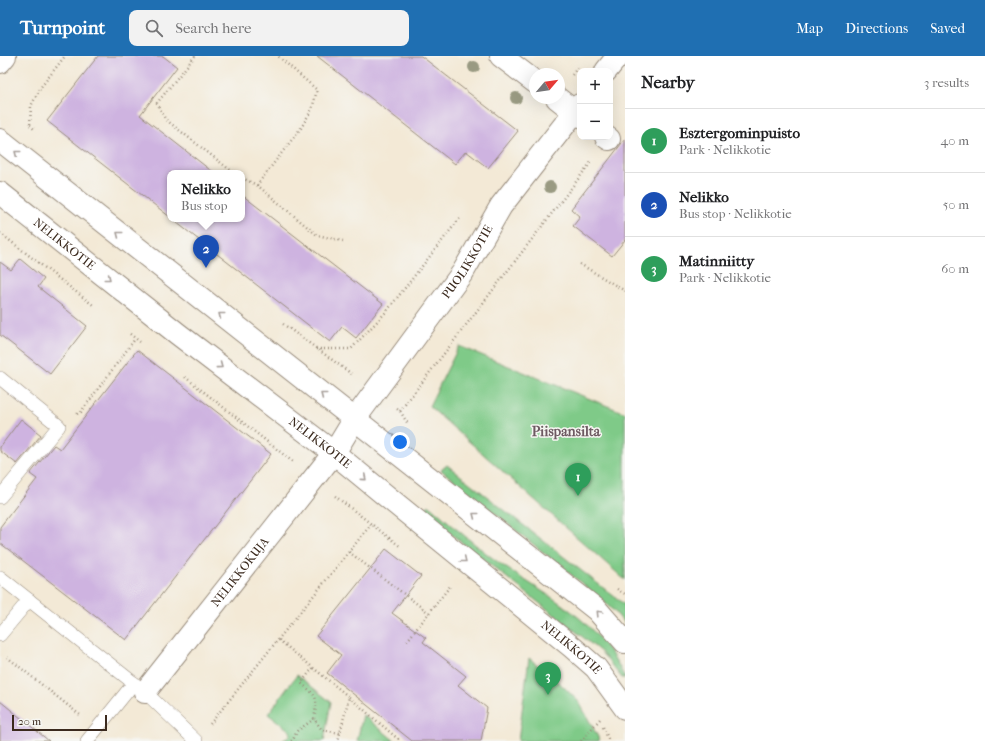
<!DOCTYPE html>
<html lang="en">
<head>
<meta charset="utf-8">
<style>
  body { margin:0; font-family:"IM FELL French Canon",serif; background:#f2f2f2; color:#202124 }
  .controls { position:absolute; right:12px; top:12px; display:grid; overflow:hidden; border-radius:8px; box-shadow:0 4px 16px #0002 }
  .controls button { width:36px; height:36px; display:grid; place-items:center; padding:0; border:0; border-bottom:1px solid #e0e0e0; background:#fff; color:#202124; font:20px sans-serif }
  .compass { position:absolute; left:529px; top:12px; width:36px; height:36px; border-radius:50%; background:#fff; box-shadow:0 4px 16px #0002; rotate:61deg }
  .scale { position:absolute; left:12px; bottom:10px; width:95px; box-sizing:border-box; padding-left:4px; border:2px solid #3b2a1e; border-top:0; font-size:11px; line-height:14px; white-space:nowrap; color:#3b2a1e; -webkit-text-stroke:3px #f6f6f2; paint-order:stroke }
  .you { position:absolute; left:400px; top:386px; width:14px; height:14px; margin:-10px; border:3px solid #fff; border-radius:50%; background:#1a73e8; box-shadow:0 0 0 6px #1a73e833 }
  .badge { display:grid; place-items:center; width:26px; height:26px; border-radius:50%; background:#1f6fb2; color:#fff; font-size:13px; font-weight:700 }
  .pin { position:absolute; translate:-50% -33px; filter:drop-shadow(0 1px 2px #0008) }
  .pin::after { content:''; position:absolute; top:21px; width:14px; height:12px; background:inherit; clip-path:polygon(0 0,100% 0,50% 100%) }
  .popup { position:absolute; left:167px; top:114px; width:78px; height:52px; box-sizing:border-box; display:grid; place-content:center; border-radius:8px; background:#fff; filter:drop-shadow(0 1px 3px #0005); font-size:13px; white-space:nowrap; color:#757577 }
  .popup b { font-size:15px; color:#202124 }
  .popup::after { content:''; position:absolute; left:50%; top:100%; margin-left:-8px; border:8px solid transparent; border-top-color:#fff }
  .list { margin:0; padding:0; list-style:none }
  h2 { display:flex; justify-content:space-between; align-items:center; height:52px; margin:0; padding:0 16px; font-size:17px }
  h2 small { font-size:13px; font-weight:400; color:#757577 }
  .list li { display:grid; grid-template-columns:26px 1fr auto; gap:12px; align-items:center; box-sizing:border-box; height:64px; padding:0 16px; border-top:1px solid #e0e0e0 }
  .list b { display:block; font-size:15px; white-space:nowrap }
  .list p { margin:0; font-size:13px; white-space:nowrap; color:#757577 }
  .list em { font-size:13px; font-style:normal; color:#757577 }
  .icon { flex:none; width:22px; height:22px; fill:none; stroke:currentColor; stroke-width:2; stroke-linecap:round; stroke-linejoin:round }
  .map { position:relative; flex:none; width:625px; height:685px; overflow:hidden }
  header { display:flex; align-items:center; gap:24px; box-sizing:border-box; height:56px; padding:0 20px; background:#1f6fb2; color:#fff }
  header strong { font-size:19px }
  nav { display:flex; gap:22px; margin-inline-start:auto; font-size:14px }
  .search { width:280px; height:36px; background:#f2f2f2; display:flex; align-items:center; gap:10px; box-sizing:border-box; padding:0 14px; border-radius:8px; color:#757577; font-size:15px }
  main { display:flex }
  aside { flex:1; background:#fff }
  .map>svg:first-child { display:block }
  .green { fill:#7fca88; stroke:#5d7a53 }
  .building { fill:#ceb3e0 }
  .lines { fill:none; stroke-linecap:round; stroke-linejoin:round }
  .lane-casing { stroke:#978a7a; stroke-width:14 }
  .street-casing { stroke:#978a7a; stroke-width:24 }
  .primary-casing { stroke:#978a7a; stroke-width:24 }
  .path { stroke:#978a7a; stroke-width:2.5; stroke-dasharray:1 3; stroke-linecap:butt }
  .lane { stroke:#fff; stroke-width:13 }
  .street { stroke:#fff; stroke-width:22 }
  .primary { stroke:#fff; stroke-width:22 }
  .tree { fill:#999a82 }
  .oneway { stroke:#a79f9a }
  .labels { text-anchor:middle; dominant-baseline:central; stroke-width:3; stroke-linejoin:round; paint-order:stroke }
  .street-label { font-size:12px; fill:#3b2a1e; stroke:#f6f6f2 }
  .quarter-label { font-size:14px; font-weight:bold; fill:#6e5a62; stroke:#f6f6f2 }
</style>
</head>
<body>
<header>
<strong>Turnpoint</strong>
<div class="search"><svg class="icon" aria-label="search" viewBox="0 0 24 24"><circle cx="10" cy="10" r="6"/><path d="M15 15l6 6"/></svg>Search here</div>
<nav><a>Map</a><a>Directions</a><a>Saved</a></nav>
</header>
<main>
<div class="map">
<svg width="625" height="685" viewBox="0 0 625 685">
  <rect width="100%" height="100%" fill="#f6f6f2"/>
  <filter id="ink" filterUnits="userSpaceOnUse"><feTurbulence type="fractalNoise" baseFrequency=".025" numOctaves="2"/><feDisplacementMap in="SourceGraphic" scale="8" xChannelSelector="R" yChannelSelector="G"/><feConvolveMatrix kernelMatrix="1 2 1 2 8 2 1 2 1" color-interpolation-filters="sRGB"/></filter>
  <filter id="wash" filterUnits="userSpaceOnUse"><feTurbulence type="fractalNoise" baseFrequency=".012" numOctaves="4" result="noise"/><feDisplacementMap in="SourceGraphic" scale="16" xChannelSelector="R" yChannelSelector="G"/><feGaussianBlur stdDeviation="0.9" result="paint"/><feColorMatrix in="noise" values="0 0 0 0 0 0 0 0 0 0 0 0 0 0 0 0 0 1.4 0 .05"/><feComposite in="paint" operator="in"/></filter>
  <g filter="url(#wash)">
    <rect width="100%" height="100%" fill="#f3e9d6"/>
    <g class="green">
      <path d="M459,290l166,67v167l-196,-174z"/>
      <path d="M447,409l178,140v19l-10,-12 -20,-18 -154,-124z"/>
      <path d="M429,449c24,21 48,42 73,60 51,35 95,53 123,113h-3l-21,-26 -22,-18 -155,-121 1,-4z"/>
      <path d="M529,602l36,30 14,14 19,35 1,4h-81z"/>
      <path d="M297,619l34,27 -7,39h-42l8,-5v-5l-22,-17z"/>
      <path d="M363,659l32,26h-38z"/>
    </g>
    <g id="blocks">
      <g class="building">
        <path d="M98,0h65l14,11 -37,48 74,58h-44v44l-123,-96z"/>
        <path d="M317,0h104l97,75 -30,37 -22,-17 -11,13z"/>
        <path d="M625,83v101l-13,16 -39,-30 7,-9 -9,-8z"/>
        <path d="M242,139l141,109 -27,34 -14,-11 -12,15 -158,-123h70z"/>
        <path d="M20,203l24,20 -6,8 49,39 -37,48 -50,-39v-73l11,8z"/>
        <path d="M137,294l134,104 -145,186 -126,-97v-16l37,-48 -7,-5 24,-29 6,4z"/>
        <path d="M21,363l20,16 -24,29 -17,-13v-4z"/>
        <path d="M386,493l35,27 -29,37 34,25 -3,4 43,34 -8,9 29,23 -6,33h-69l-85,-68 14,-18 -25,-19z"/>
        <path d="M0,645l49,40h-49z"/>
      </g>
    </g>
  </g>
  <g filter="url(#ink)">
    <use href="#blocks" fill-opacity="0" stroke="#978a7a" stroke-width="1"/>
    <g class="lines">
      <defs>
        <g id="lane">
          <path d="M0,322l59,48 -59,71"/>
          <path d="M0,521l145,115 51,49"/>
          <path d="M0,579l29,-35"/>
          <path d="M87,685l47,-58"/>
        </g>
        <g id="street">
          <path d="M501,0l34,26"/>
          <path d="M606,15l12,-15"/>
          <path d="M557,42l23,18"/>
          <path d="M606,81l3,2"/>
          <path d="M0,84l597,470 28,32"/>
          <path id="s1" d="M0,137l178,141 156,119 56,46 182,148 24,21 29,40"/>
          <path id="s2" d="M145,636l189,-239 20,-33 109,-148 38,-66 79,-101"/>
        </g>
        <path id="primary" d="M0,6l5,-6"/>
      </defs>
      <use href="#lane" class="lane-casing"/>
      <use href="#street" class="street-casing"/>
      <use href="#primary" class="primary-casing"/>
      <g class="path">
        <path d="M195,0l-38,47 8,16 69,54"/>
        <path d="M572,19l7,-9"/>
        <path d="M30,68l1,-18 10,-19 24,-31"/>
        <path d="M30,69l4,4"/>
        <path d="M242,122l15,7 44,-57 11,-19 5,-19 -39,-34"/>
        <path d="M257,129l60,50 26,6"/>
        <path d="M0,177l93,72"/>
        <path d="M580,208l45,27"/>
        <path d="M283,268l70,51"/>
        <path d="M130,278l10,8"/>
        <path d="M316,293h35l35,-37 74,-94"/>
        <path d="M185,321l108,85"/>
        <path d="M397,353l3,2 8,13"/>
        <path d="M400,355l192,-250"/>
        <path d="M77,358l4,-2 54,-73"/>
        <path d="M335,440l66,51"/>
        <path d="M349,496l80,61"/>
        <path d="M617,533l8,5"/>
        <path d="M279,584l70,57 -11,44"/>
        <path d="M407,585l44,-56"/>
        <path d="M7,601l73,58"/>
        <path d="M313,612l-12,15c17,14 17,14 13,36l8,11 18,3"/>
        <path d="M349,641l49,42 -1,2"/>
        <path d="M210,668l163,-202"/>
        <path d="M603,671l6,14"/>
        <path d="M291,685l2,-1 4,-9 17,-12"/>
        <path d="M581,685l19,-22"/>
      </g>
      <use href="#lane" class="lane"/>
      <use href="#street" class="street"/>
      <use href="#primary" class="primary"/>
    </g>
    <g class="tree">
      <circle cx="474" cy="11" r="6"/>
      <circle cx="516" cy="42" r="6"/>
      <circle cx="550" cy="131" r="6"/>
    </g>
    <defs><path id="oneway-chevron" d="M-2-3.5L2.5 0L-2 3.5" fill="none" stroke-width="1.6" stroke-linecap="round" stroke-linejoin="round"/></defs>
    <g class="oneway">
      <use href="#oneway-chevron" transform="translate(17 97) rotate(-142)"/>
      <use href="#oneway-chevron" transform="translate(119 178) rotate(-142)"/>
      <use href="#oneway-chevron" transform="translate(108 222) rotate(38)"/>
      <use href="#oneway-chevron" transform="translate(221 259) rotate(-142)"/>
      <use href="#oneway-chevron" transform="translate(220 310) rotate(37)"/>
      <use href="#oneway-chevron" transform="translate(323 339) rotate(-142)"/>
      <use href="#oneway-chevron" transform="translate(364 422) rotate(40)"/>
      <use href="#oneway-chevron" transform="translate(475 459) rotate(-142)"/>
      <use href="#oneway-chevron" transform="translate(464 504) rotate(39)"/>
      <use href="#oneway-chevron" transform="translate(599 557) rotate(-134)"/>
    </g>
  </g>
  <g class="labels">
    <g class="street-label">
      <text stroke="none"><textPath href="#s1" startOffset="82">NELIKKOTIE</textPath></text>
      <text stroke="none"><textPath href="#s2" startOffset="538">PUOLIKKOTIE</textPath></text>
      <text stroke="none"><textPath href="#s1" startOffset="406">NELIKKOTIE</textPath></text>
      <text stroke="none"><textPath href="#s2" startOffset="153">NELIKKOKUJA</textPath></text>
      <text stroke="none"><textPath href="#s1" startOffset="730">NELIKKOTIE</textPath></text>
    </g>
    <g class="quarter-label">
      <text x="566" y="375">Piispansilta</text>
    </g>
  </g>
</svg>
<div class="controls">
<button>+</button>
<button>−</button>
</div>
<svg class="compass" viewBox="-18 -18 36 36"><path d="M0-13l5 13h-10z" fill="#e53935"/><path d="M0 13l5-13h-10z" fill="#757577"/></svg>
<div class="scale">20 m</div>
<div class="you"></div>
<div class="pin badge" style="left:578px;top:440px;background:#2e9e5b">1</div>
<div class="pin badge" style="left:206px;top:212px;background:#1a4fb4">2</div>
<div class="popup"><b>Nelikko</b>Bus stop</div>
<div class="pin badge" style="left:548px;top:639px;background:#2e9e5b">3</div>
</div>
<aside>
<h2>Nearby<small>3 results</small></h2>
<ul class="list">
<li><span class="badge" style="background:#2e9e5b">1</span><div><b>Esztergominpuisto</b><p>Park · Nelikkotie</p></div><em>40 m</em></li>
<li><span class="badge" style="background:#1a4fb4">2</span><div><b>Nelikko</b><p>Bus stop · Nelikkotie</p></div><em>50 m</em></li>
<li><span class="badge" style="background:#2e9e5b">3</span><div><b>Matinniitty</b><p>Park · Nelikkotie</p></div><em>60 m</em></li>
</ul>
</aside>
</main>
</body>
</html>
